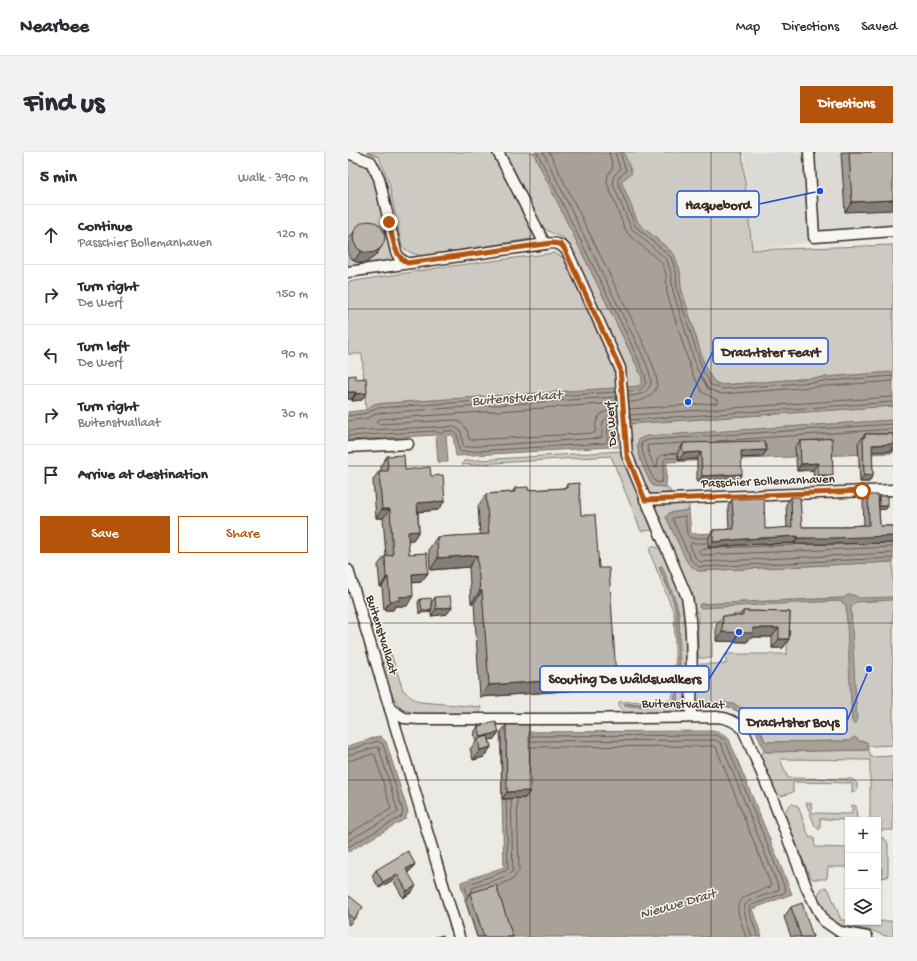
<!DOCTYPE html>
<html lang="en">
<head>
<meta charset="utf-8">
<style>
  body { margin:0; font-family:"Gochi Hand",sans-serif; background:#f2f2f3; color:#2b2b33 }
  .controls { position:absolute; right:12px; bottom:12px; display:grid; overflow:hidden; border-radius:0px; box-shadow:0 1px 3px #0004 }
  .controls button { width:36px; height:36px; display:grid; place-items:center; padding:0; border:0; border-bottom:1px solid #e1e1e2; background:#fff; color:#2b2b33; font:20px sans-serif }
  .stop { position:absolute; width:12px; height:12px; margin:-9px; border:3px solid #b45309; border-radius:50%; background:#fff }
  .stop.end { background:#b45309; border-color:#fff; box-shadow:0 1px 4px #0008 }
  .list { margin:0; padding:0; list-style:none }
  h2 { display:flex; justify-content:space-between; align-items:center; height:52px; margin:0; padding:0 16px; font-size:17px }
  h2 small { font-size:13px; font-weight:400; color:#7c7c81 }
  .list li { display:grid; grid-template-columns:26px 1fr auto; gap:12px; align-items:center; box-sizing:border-box; height:60px; padding:0 16px; border-top:1px solid #e1e1e2 }
  .list b { display:block; font-size:15px; white-space:nowrap }
  .list p { margin:0; font-size:13px; white-space:nowrap; color:#7c7c81 }
  .list em { font-size:13px; font-style:normal; color:#7c7c81 }
  .actions { display:flex; gap:8px; padding:12px 16px }
  .actions a { flex:1; padding:9px 0; border:1px solid #b45309; border-radius:0px; text-align:center; font-size:14px; color:#b45309 }
  .actions .main { background:#b45309; color:#fff }
  .icon { flex:none; width:22px; height:22px; fill:none; stroke:currentColor; stroke-width:2; stroke-linecap:round; stroke-linejoin:round }
  .map { position:relative; flex:none; width:545px; height:785px; overflow:hidden; border-radius:0px }
  header { display:flex; align-items:center; gap:24px; box-sizing:border-box; height:56px; padding:0 20px; background:#fff; border-bottom:1px solid #e1e1e2 }
  header strong { font-size:19px }
  nav { display:flex; gap:22px; margin-inline-start:auto; font-size:14px }
  .intro { display:flex; align-items:center; justify-content:space-between; box-sizing:border-box; height:96px; padding:0 24px }
  h1 { margin:0; font-size:28px }
  .button { padding:10px 18px; border-radius:0px; background:#b45309; color:#fff; font-size:14px; font-weight:700 }
  main { display:flex; gap:24px; padding:0 24px }
  aside { flex:1; background:#fff; border-radius:0px; box-shadow:0 1px 3px #0004 }
  .map>svg:first-child { display:block }
  .built { fill:#dcdad4 }
  .green { fill:#cdcac4; stroke:#847a71; fill-rule:evenodd }
  .water { fill:#a8a198; stroke:#7c7167 }
  .lines { fill:none; stroke-linecap:round; stroke-linejoin:round }
  .shore { stroke:#675a4f; stroke-width:1 }
  .street-casing { stroke:#3b2a1e; stroke-width:13 }
  .street { stroke:#f6f6f2; stroke-width:10 }
  .wall { fill:#a09b96; stroke:#3b2a1e }
  .shaded-wall { fill:#827e7a; stroke:#3b2a1e }
  .building { fill:#bab4ae; stroke:#3b2a1e }
  .route { stroke:#b45309; stroke-width:5 }
  .grid { fill:none; stroke:#3b2a1e; stroke-width:1; stroke-opacity:0.55 }
  .labels { text-anchor:middle; dominant-baseline:central; stroke-width:3; stroke-linejoin:round; paint-order:stroke }
  .street-label { font-size:13px; fill:#3b2a1e; stroke:#f6f6f2 }
  .water-label { font-size:14px; font-style:italic; fill:#615449; stroke:#f6f6f2 }
  .leader { fill:none; stroke:#1d4ed8; stroke-width:1.5 }
  .callout-dot { fill:#1d4ed8; stroke:#f6f6f2; stroke-width:1.5 }
  .callout { fill:#f6f6f2; stroke:#1d4ed8; stroke-width:1.5 }
  .callout-label { font-size:14px; text-anchor:middle; font-weight:bold; fill:#3b2a1e }
</style>
</head>
<body>
<header>
<strong>Nearbee</strong>
<nav><a>Map</a><a>Directions</a><a>Saved</a></nav>
</header>
<div class="intro"><h1>Find us</h1><a class="button">Directions</a></div>
<main>
<aside>
<h2>5 min<small>Walk · 390 m</small></h2>
<ul class="list">
<li><svg class="icon" aria-label="ahead" viewBox="0 0 24 24"><path d="M12 20V5M6 11l6-6 6 6"/></svg><div><b>Continue</b><p>Passchier Bollemanhaven</p></div><em>120 m</em></li>
<li><svg class="icon" aria-label="right" viewBox="0 0 24 24"><path d="M7 20v-9h11M14 6l5 5-5 5"/></svg><div><b>Turn right</b><p>De Werf</p></div><em>150 m</em></li>
<li><svg class="icon" aria-label="left" viewBox="0 0 24 24"><path d="M17 20v-9H6M10 6l-5 5 5 5"/></svg><div><b>Turn left</b><p>De Werf</p></div><em>90 m</em></li>
<li><svg class="icon" aria-label="right" viewBox="0 0 24 24"><path d="M7 20v-9h11M14 6l5 5-5 5"/></svg><div><b>Turn right</b><p>Buitenstvallaat</p></div><em>30 m</em></li>
<li><svg class="icon" aria-label="arrive" viewBox="0 0 24 24"><path d="M6 21V4h12l-3 4 3 4H6"/></svg><div><b>Arrive at destination</b></div></li>
</ul>
<div class="actions"><a class="main">Save</a><a>Share</a></div>
</aside>
<div class="map">
<svg width="545" height="785" viewBox="0 0 545 785">
  <rect width="100%" height="100%" fill="#ebeae5"/>
  <filter id="ink" filterUnits="userSpaceOnUse"><feTurbulence type="fractalNoise" baseFrequency=".025" numOctaves="2"/><feDisplacementMap in="SourceGraphic" scale="8" xChannelSelector="R" yChannelSelector="G"/><feConvolveMatrix kernelMatrix="1 2 1 2 8 2 1 2 1" color-interpolation-filters="sRGB"/></filter>
  <g filter="url(#ink)">
    <path class="built" d="M396,0h149v79l-141,19z"/>
    <g class="green">
      <path d="M19,0h125l41,80v3l-2,4 -108,17 -12,-3 -9,-6 -13,-64 -10,-26z"/>
      <path d="M157,0h28l91,187 18,38v5l-3,4 -12,1 -1,-16 -6,-17 -56,-116c-9,-3 -16,-6 -23,-13z"/>
      <path d="M272,0h122l10,98 141,-5v127l-171,13 -8,-3 -9,-15 -24,-79 -1,-17 -6,-17 -36,-31 -17,-42 3,-28z"/>
      <path d="M0,7c10,4 21,7 27,17l15,73 9,13 -51,7z"/>
      <path d="M206,101l10,5 51,108 3,22 -244,16 -8,6 -4,-56h-14v-72l96,-15z"/>
      <path d="M545,254v14l-249,17 -7,7c2,14 8,30 16,42l13,1 4,3v3l-22,1 -16,-38 -3,-32z"/>
      <path d="M263,273h9l2,22h-11z"/>
      <path d="M274,299l2,11 29,68 -12,1 -30,-75 -149,9 2,-4z"/>
      <path d="M341,350v8l-20,3 29,58 195,-9v183l-43,2 -1,-6 -82,1 -2,-1 -6,-14 -25,-23 -39,-3v-33l5,-4h26v-10h61v-40h-53l-1,7h-21v37h-14v-46h-5l-39,-102 3,-6zM493,446l-3,3 -139,5 1,-2z"/>
      <path d="M304,394l6,2 4,3 20,46 3,15 2,92 -2,6 -6,2 -54,1 -6,-6v-5l52,-2 5,-14 -2,-73 -24,-60v-5zM311,415l19,43 1,4 1,74 -4,16 -2,2h-49l1,-2 47,-1 5,-14 -1,-74 -4,-15z"/>
      <path d="M43,502l12,36 9,8 8,4 61,5 -1,7 -59,1c-8,-2 -16,-4 -22,-10 -6,-6 -16,-30 -16,-38 0,-5 3,-10 8,-13z"/>
      <path d="M520,597l3,8 22,-1v74h-15v-10h-8v-60l-90,-1 8,19 64,1 5,4v7l-2,2 -3,1v-10l-59,-1v10l-11,4 -7,-4 -15,-36 4,-5 3,1 100,-2z"/>
      <path d="M458,651h5l1,10 40,1v-9l4,1 1,14 -37,-1v10h-2l-3,-3z"/>
      <path d="M444,652l6,2 11,31 5,1 1,9 33,1v19h-20l-1,11 -1,1h-13l-3,-2 -25,-60c0,-6 1,-10 7,-13z"/>
      <path d="M530,686h6l4,5v31l-1,3 -5,1v-10h-4z"/>
      <path d="M477,735l2,1 2,2 12,30h7v2l45,-1v16c-7,0 -14,-4 -21,-6 -27,-7 -38,1 -52,-28 -3,-7 -2,-12 5,-16z"/>
    </g>
    <g class="water">
      <path d="M185,0l91,1 8,20 -11,8 17,42 36,31 6,17 1,17 24,79 9,15 8,3 171,-13v34l-282,19v22l-155,9 -3,-21h-7l2,27h-10l-2,-27 -88,5v-28l18,-2 8,-6 255,-17 10,-1 3,-4v-5l-18,-38z"/>
      <path d="M545,268v33l-226,9 -1,25 -13,-1c-6,-9 -19,-36 -14,-47l8,-3z"/>
      <path d="M341,358l2,24 202,-8v36l-195,9 -6,-4 -5,-5 -21,-45 3,-4z"/>
      <path d="M312,414h2l14,36 3,12 1,74 -4,16 -2,2h-49l-1,-2h1l48,-1 5,-16 -2,-76 -3,-11 -13,-31z"/>
      <path d="M500,443h6l5,3 34,-1v3l-37,2 -3,3 -2,3 6,114 -2,2 -3,-2 -6,-116 -4,-4 -4,-1 -138,7 -1,-2 1,-2 143,-6z"/>
      <path d="M375,551c24,0 34,19 42,38l2,1 82,-1 5,-4 2,1 4,3 7,1 1,7 -1,1 -100,2 -3,-1c-11,-28 -12,-35 -41,-46z"/>
      <path d="M370,579l10,6 64,157 -40,15 10,28h-285l-16,-52v-3l43,-15 -4,-135z"/>
      <path d="M32,584l6,6 22,70 -3,7 -57,33v-106z"/>
    </g>
    <g class="lines">
      <g class="shore">
        <path d="M189,0l91,185 17,38 1,8 -6,7 -12,1"/>
        <path d="M195,0c27,56 55,112 82,168 6,12 26,49 26,61 0,12 -14,15 -23,15"/>
        <path d="M201,0c25,49 49,99 73,148 8,16 37,70 35,84 -2,14 -17,18 -28,18"/>
        <path d="M261,0l4,15 -5,8 -1,8 18,46 4,6 33,28 4,11 1,19 25,80 10,19 17,9 -2,2 -88,6"/>
        <path d="M267,0l5,17 -7,8v7l18,44 36,32 4,13 2,18 24,78 11,20 14,5 171,-13"/>
        <path d="M272,0l6,19 -8,7v5l17,43 36,31 5,15 1,18 25,78 9,17 11,4 171,-13"/>
        <path d="M269,251l-238,16 -3,3 2,2 78,-4c9,4 12,10 13,19l2,1 124,-7c1,-4 0,-6 1,-10 2,-11 12,-13 21,-13"/>
        <path d="M282,263l263,-18"/>
        <path d="M0,264l19,-3 9,-5 240,-16"/>
        <path d="M282,268l263,-18"/>
        <path d="M0,269l20,-3 9,-5 239,-16"/>
        <path d="M0,279l87,-4 5,1 13,-2 8,5 2,14 2,2 135,-9 2,-1c0,-15 -1,-21 16,-21"/>
        <path d="M0,284l87,-5 6,3 4,-3h8l4,3 2,16 2,2 145,-9 1,-2 1,-18 3,-2h7"/>
        <path d="M369,289l176,-12"/>
        <path d="M329,301l-15,2 -4,4 -1,8 -2,1 -6,-14 -2,-8 2,-1 34,-2"/>
        <path d="M329,306h-11l-2,2 -2,21 -2,2 -4,-1c-7,-8 -14,-29 -15,-39l7,-3 245,-16"/>
        <path d="M360,386h-18l-3,-4 -2,-18 -13,2 19,42 8,7 194,-9"/>
        <path d="M359,391h-16l-1,2 5,12 5,5 193,-9"/>
        <path d="M371,396l75,-3"/>
        <path d="M359,397l-8,1v2l2,3 192,-8"/>
        <path d="M182,584l187,-1 8,5 61,151 -2,2 -32,12 -3,2v4l9,26"/>
        <path d="M182,589l185,-1 6,3 58,145 -1,2 -3,2c-37,12 -35,8 -23,45"/>
        <path d="M182,595l184,-1 2,1 55,138 -1,2c-38,13 -37,13 -24,50"/>
        <path d="M0,598l30,-9 5,3 20,68 -2,5 -53,30"/>
        <path d="M0,603l29,-8 2,1 19,64 -50,29"/>
        <path d="M0,609l25,-7 2,1 16,54 -43,25"/>
        <path d="M150,734l15,-7 6,-9 -2,-71"/>
        <path d="M124,740v-4l35,-12 6,-5 -2,-71"/>
        <path d="M120,743l-3,-8 1,-2 39,-14 3,-2 -2,-69"/>
      </g>
      <defs>
        <g id="street">
          <path d="M150,0l47,92c9,-2 16,-1 22,7l53,117 7,87 60,142c7,39 4,80 4,119"/>
          <path d="M461,0l5,85 79,-6"/>
          <path d="M0,1l23,9 8,16 17,74 4,7 7,4"/>
          <path d="M0,120l197,-28"/>
          <path d="M0,295l60,-3"/>
          <path d="M297,348l248,-10"/>
          <path d="M0,418l111,367"/>
          <path d="M42,557l14,9 15,1h154l144,-2c11,1 19,4 26,12l31,73 33,87 17,32 16,11 27,5"/>
        </g>
      </defs>
      <use href="#street" class="street-casing"/>
      <use href="#street" class="street"/>
    </g>
    <g class="wall">
      <path d="M493,0h52l-48,60z"/>
      <path d="M11,73l23,21 -7,10 -9,7h-6l-6,-2 -6,-7v-14z"/>
      <path d="M0,224l8,3 6,21 -10,1v-2h-4z"/>
      <path d="M517,282h28v17h-21l1,24 -4,7h-9l-2,-39z"/>
      <path d="M473,287l12,36 -5,6 -14,1 -1,-12 -16,1 -2,-24 5,-6 20,-1z"/>
      <path d="M336,291l83,7 -5,7h-21l-4,24 -40,1v-23l-18,1 -2,-6 2,-4z"/>
      <path d="M39,304l18,14 26,6 7,34 -20,2 1,19 -6,9h-5l1,14 19,19 -7,9 -9,1 -5,23h-12l-2,4h-9l-2,-23h-2l-2,-22 7,-9h1l-3,-38h-7l-3,-38 6,-9h2v-6z"/>
      <path d="M219,332l14,31 18,53 17,108 -8,12 -128,9 -6,-94h-3l-2,-36 -39,3 -1,-21 8,-12 43,-2 -2,-29 8,-12 26,-2 3,-4 13,2 36,-2z"/>
      <path d="M520,343l11,1 7,13h-7l1,17h13v17l-65,1h-34v-1l-55,2 -31,3 1,-11 4,-7h16l-1,-24 4,-7 33,30 22,-1 -1,-24 5,-7 11,30h42l1,-1 19,-1 -1,-23z"/>
      <path d="M87,445l17,10 -5,7 -16,2v-5l-1,1 -11,1 -1,-11 2,-3 12,3z"/>
      <path d="M395,459l47,1 -1,27 -6,9h-11v-11h-21l-4,5 -31,-1v-16l7,-9h16z"/>
      <path d="M158,573l24,66 -5,7 -23,1 -1,-67z"/>
      <path d="M130,574l16,13 -5,1 2,7 -7,10 -11,3 -3,-11 6,-7 -2,-9z"/>
      <path d="M67,712l-4,6 -3,2 4,20 -9,6 -10,-18 -14,8 -7,-12 4,-6z"/>
      <path d="M122,741l43,44h-36l-12,-37z"/>
      <path d="M0,743l10,19 -9,11 -1,-1z"/>
      <path d="M443,755l22,30h-22l-7,-20z"/>
    </g>
    <g class="shaded-wall">
      <path d="M545,48v10l-48,2 7,-10z"/>
      <path d="M34,94l-7,10 -9,7h-6l-6,-2 7,-10z"/>
      <path d="M0,240h8l-4,7h-4z"/>
      <path d="M19,241l-5,7 -10,1 4,-7z"/>
      <path d="M545,292v7l-25,1 4,-7z"/>
      <path d="M419,298l-5,7 -26,1 5,-7z"/>
      <path d="M353,300l-4,7 -18,1 5,-7z"/>
      <path d="M470,311l-5,7 -16,1 4,-7z"/>
      <path d="M394,322l-5,7 -40,1 5,-6z"/>
      <path d="M470,323h15l-5,6 -14,1z"/>
      <path d="M516,323h9l-4,7h-9z"/>
      <path d="M97,349l-7,9 -27,2 6,-9z"/>
      <path d="M531,354h9l-2,3 -9,1z"/>
      <path d="M34,357h8l-7,9h-7z"/>
      <path d="M71,379l-6,9 -12,1 7,-9z"/>
      <path d="M450,384l-4,7 -55,2 -31,3 5,-6 31,-3z"/>
      <path d="M545,384v7l-65,1h-34l4,-6z"/>
      <path d="M129,403l-8,12 -39,3 8,-12z"/>
      <path d="M80,421l-7,9 -16,1 7,-9z"/>
      <path d="M40,425l-6,10h-2l6,-9z"/>
      <path d="M132,439h2l-8,12h-3z"/>
      <path d="M65,444l-6,10h-12l-2,4h-9l6,-9 9,-4z"/>
      <path d="M104,455l-5,7 -16,2 5,-7z"/>
      <path d="M84,457l-2,3 -11,1 3,-3z"/>
      <path d="M405,476h26l-7,9h-21l-4,5 -31,-1 6,-9z"/>
      <path d="M431,487h10l-6,9h-11z"/>
      <path d="M268,524l-8,12 -128,9 9,-12z"/>
      <path d="M151,580l-5,7 -15,4 -1,-2 3,-4z"/>
      <path d="M143,595l-7,10 -11,3 7,-10z"/>
      <path d="M182,639l-5,7 -23,1 5,-7z"/>
      <path d="M67,712l-4,6 -9,5 4,-6z"/>
      <path d="M49,722l-4,6 -14,8 4,-6z"/>
      <path d="M68,734l-4,6 -9,6 4,-7z"/>
    </g>
    <g class="building">
      <path d="M501,0h44v48l-41,2z"/>
      <circle cx="21" cy="85" r="16"/>
      <path d="M7,223l1,4 10,-1 1,15 -11,1v-2h-8v-16z"/>
      <path d="M517,282h28v10l-21,1 1,30h-9l-1,-38h2z"/>
      <path d="M484,286l1,37h-15v-12l-17,1 -1,-23 21,-1v-1z"/>
      <path d="M416,289l3,9 -26,1 1,23 -40,2 -1,-24 -17,1 -2,-5 2,-5z"/>
      <path d="M56,303l1,15 25,-3 1,9 12,-1 2,26 -28,2 2,28 -11,1 1,22 18,-1 1,20 -16,1 1,22 -14,1 1,3 -10,1 -2,-24 -2,1 -1,-22 8,-1 -3,-46h-8l-3,-38h9l-1,-15z"/>
      <path d="M231,331l2,32h14l4,53h10l7,108 -127,9 -7,-94h-2l-3,-36 -39,3 -1,-21 52,-3 -3,-40 29,-2v-4l13,-1v3l39,-2v-4z"/>
      <path d="M520,343h10l2,31h13v10l-60,2h-35v-2l-54,3 -31,3v-12l21,-1 -2,-30 32,-1 1,31 27,-2 -1,-30h9l2,30h43v-1l24,-1z"/>
      <rect x="531" y="344" width="9" height="10"/>
      <path d="M102,444l2,11 -16,2 -1,-12z"/>
      <path d="M83,446l1,11 -10,1 -2,-11z"/>
      <path d="M395,459l47,1 -1,27h-10v-11h-26v5l-31,-1 1,-16h20z"/>
      <path d="M148,570l3,10 -18,5 -3,-11z"/>
      <path d="M158,573h23l1,66 -23,1z"/>
      <path d="M140,584l3,11 -11,3 -2,-11z"/>
      <path d="M60,699l7,13 -9,5 10,17 -9,5 -10,-17 -14,8 -7,-12z"/>
      <path d="M148,733l17,52h-29l-14,-44z"/>
      <path d="M0,743l15,12 -9,12 -6,-5z"/>
      <path d="M454,751l11,34h-12l-10,-30z"/>
      <path d="M95,783l1,2h-9z"/>
    </g>
  </g>
  <g class="lines" filter="url(#ink)">
    <path class="route" d="M41,70c4,16 4,32 18,41l145,-20 8,1 4,4 56,120 7,87 18,45 217,-9"/>
  </g>
  <path class="grid" d="M182,0v785M363,0v785M0,157h545M0,314h545M0,471h545M0,628h545"/>
  <g class="labels">
    <g class="street-label">
      <text transform="translate(264 272) rotate(-94)">De Werf</text>
      <text transform="translate(420 330) rotate(-2)">Passchier Bollemanhaven</text>
      <text transform="translate(33 483) rotate(73)">Buitenstvallaat</text>
      <text transform="translate(335 553) rotate(1)">Buitenstvallaat</text>
    </g>
    <g class="water-label">
      <text transform="translate(169 247) rotate(-4)">Buitenstverlaat</text>
      <text transform="translate(330 753) rotate(-16)">Nieuwe Drait</text>
    </g>
  </g>
  <path class="leader" d="M472 39L411 52M340 250L365 199M391 480L361 527M521 517L499 569"/>
  <g class="callout-dot">
    <circle cx="472" cy="39" r="4"/>
    <circle cx="340" cy="250" r="4"/>
    <circle cx="391" cy="480" r="4"/>
    <circle cx="521" cy="517" r="4"/>
  </g>
  <g class="callout">
    <rect x="329" y="39" width="82" height="26" rx="4"/>
    <rect x="365" y="186" width="115" height="26" rx="4"/>
    <rect x="192" y="514" width="169" height="26" rx="4"/>
    <rect x="391" y="556" width="108" height="26" rx="4"/>
  </g>
  <g class="callout-label">
    <text x="370" y="57">Haquebord</text>
    <text x="423" y="204">Drachtster Feart</text>
    <text x="277" y="531">Scouting De Wâldswalkers</text>
    <text x="445" y="574">Drachtster Boys</text>
  </g>
</svg>
<div class="controls">
<button>+</button>
<button>−</button>
<button><svg class="icon" aria-label="layers" viewBox="0 0 24 24"><path d="M12 4l9 5-9 5-9-5zM3 14l9 5 9-5"/></svg></button>
</div>
<div class="stop" style="left:514px;top:339px"></div>
<div class="stop end" style="left:41px;top:70px"></div>
</div>
</main>
</body>
</html>
